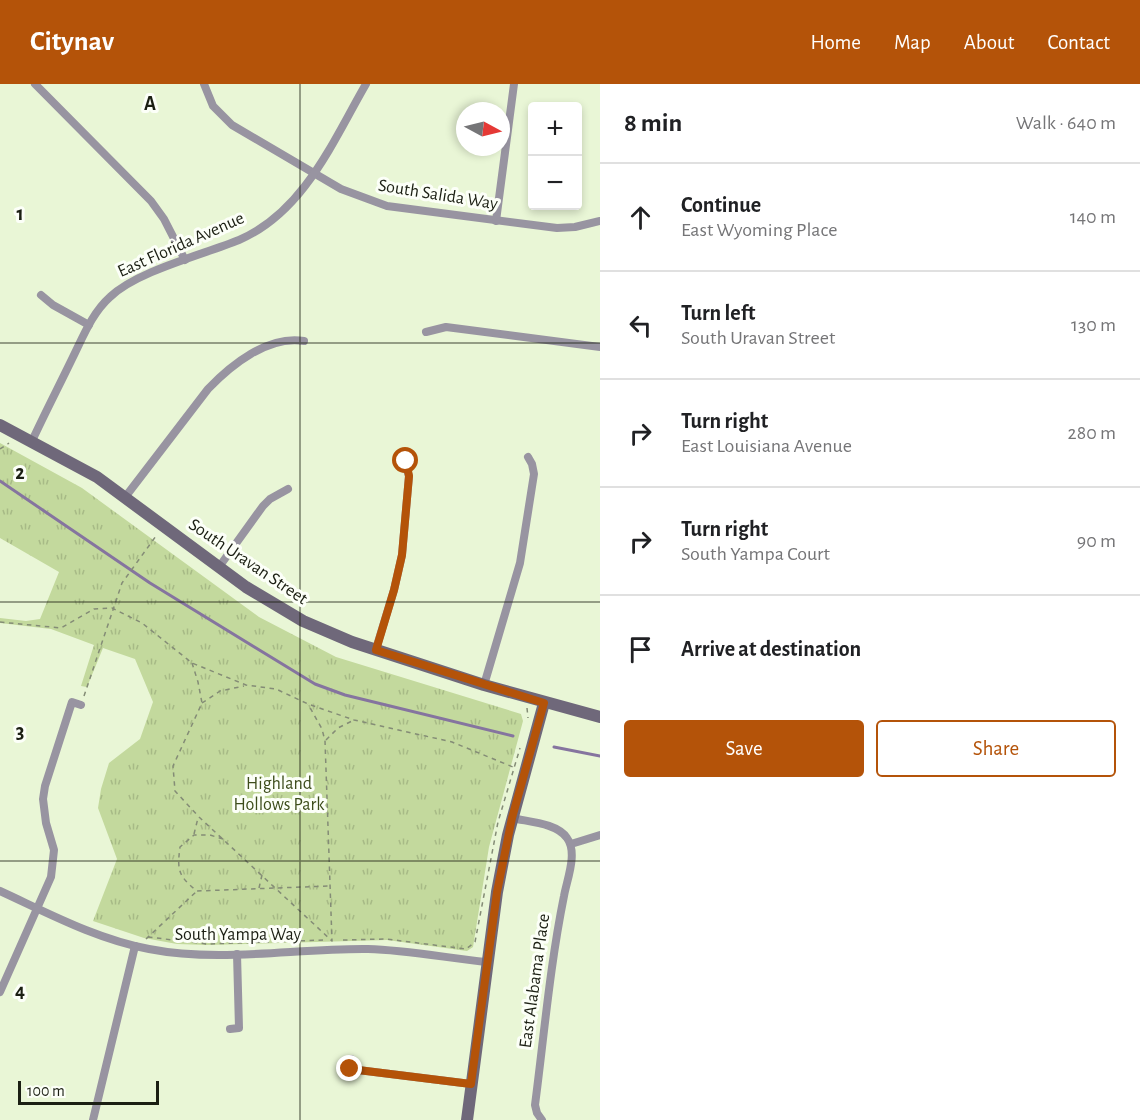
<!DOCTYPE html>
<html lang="en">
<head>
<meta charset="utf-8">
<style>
  body { margin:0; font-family:"Alegreya Sans",sans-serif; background:#f6f6f6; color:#202124 }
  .controls { position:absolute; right:18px; top:18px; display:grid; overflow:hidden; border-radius:6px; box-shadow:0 3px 9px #0003 }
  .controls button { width:54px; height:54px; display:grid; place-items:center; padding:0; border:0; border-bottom:2px solid #e0e0e0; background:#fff; color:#202124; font:30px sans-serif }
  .compass { position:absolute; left:456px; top:18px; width:54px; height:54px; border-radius:50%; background:#fff; box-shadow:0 3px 9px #0003; rotate:97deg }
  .scale { position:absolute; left:18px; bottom:15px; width:141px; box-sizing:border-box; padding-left:6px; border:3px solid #1b1f13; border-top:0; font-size:16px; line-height:21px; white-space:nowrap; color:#1b1f13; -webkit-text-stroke:4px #fcfff8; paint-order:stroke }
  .stop { position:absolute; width:18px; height:18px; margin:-14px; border:4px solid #b45309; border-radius:50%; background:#fff }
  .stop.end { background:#b45309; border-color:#fff; box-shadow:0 2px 6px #0008 }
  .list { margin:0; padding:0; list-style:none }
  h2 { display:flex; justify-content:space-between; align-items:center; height:78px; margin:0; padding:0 24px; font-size:26px }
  h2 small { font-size:20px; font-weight:400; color:#757577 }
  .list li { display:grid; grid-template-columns:39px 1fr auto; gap:18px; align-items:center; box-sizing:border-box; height:108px; padding:0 24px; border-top:2px solid #e0e0e0 }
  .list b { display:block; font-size:22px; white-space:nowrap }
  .list p { margin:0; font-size:20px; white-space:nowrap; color:#757577 }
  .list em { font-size:20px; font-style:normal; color:#757577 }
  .actions { display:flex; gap:12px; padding:18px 24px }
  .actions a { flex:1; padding:14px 0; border:2px solid #b45309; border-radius:6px; text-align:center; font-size:21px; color:#b45309 }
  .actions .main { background:#b45309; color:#fff }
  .icon { flex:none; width:33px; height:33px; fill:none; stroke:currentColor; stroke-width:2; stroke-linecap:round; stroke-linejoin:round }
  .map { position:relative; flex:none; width:600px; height:1036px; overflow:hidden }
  header { display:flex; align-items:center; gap:36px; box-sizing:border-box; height:84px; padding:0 30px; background:#b45309; color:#fff }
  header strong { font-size:28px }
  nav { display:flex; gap:33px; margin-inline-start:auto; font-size:21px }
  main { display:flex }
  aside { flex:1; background:#fff }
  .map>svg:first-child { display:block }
  .park { fill:url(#park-tufts) }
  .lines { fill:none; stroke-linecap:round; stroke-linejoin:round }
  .stream { stroke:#85749f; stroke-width:3 }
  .path { stroke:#848c76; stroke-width:1.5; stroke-dasharray:4.5 4.5; stroke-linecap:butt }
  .street { stroke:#9894a1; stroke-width:8 }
  .secondary { stroke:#6f687a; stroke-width:12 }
  .route { stroke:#b45309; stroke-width:8 }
  .grid { fill:none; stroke:#1b1f13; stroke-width:1.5; stroke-opacity:0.55 }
  .labels { text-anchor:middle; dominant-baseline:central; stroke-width:6; stroke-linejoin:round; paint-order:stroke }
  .street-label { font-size:18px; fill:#1b1f13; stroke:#fcfff8 }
  .park-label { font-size:18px; fill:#3d4d1b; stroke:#fcfff8 }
  .grid-label { font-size:20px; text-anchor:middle; font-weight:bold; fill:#1b1f13; stroke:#fcfff8; stroke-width:6; stroke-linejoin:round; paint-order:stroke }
</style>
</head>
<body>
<header>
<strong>Citynav</strong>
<nav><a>Home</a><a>Map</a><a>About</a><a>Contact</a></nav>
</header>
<main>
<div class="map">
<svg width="600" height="1036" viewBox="0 0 600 1036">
  <defs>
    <pattern id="park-tufts" width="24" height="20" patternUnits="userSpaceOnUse" patternTransform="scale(1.5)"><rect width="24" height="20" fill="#c3d99d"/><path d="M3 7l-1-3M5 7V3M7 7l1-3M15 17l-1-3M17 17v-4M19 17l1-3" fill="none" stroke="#a7ba86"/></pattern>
  </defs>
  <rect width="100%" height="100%" fill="#e9f6d6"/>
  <path class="park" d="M0,359l82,45 177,129 77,40 185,57 2,7 -34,126 -16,100 -6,4 -80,-11 -180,5 -30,-1 -33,-6 -51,-17 24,-62 -19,-51 3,-19 8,-26 31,-24 13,-37 -18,-43 -32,-11 -16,39 -6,-1 13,-41 -43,-16 -51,-6v-5l26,3 14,-2 19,-47 -59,-34z"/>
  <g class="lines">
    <g class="stream">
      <path d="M0,397l150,102 165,101 30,11 168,41"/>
      <path d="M554,663l46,9"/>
    </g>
    <g class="path">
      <path d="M0,365l9,-6"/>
      <path d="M0,538l61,6 33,-19 18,-1 30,15 50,40 54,22 30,4 32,15 46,16 98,22 61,25"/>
      <path d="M192,579l6,19 4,21 -29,63 2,25 24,26 133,124 -7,-200 -3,-12 -14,-25"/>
      <path d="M84,612l38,-113 34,-47"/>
      <path d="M202,619l18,-12 24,-5"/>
      <path d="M527,624l1,10"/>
      <path d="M326,656l12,-12 16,-8"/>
      <path d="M194,750l4,-16"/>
      <path d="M223,755l-13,-4h-16l-14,12c-3,23 -2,29 17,44l132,-5"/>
      <path d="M259,804l3,-13"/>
      <path d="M148,853l59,7 117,-4"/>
      <path d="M146,855l51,-48"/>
      <path d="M343,856l43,-1 80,10 9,-7 23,-120 22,-74"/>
    </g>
    <g class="street">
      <path d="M35,0l116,117 13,18 21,41"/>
      <path d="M204,0l9,22 19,19 109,64 46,17 170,22 18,-1 25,-6"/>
      <path d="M496,137l18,-137"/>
      <path d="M41,211l12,10 36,20"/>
      <path d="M426,248l20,-5 154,20"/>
      <path d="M32,357c13,-28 27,-55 40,-82 11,-22 20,-46 38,-62 27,-26 92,-42 129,-57 65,-28 94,-99 127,-156"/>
      <path d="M126,412l82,-107c23,-24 60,-54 96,-48"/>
      <path d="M219,483l44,-61 7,-7 18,-10"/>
      <path d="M376,565l18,-59 8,-35 7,-79 -7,-21"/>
      <path d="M484,601l36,-122 14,-89 -2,-10 -4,-7"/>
      <path d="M512,734c17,4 45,5 55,20 11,15 0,41 -3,58 -14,69 -20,140 -29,209l2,8 5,7"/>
      <path d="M571,760l29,-9"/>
      <path d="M0,807c48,22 96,48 149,58 71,14 147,-1 219,0 39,1 79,9 118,13"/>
      <path d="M0,908l51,-115 3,-27 -8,-27 -3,-24 2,-13 27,-84 9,3"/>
      <path d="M230,945l9,-1 -2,-74"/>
      <path d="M351,975l-1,10 121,15"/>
      <path d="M93,1036l42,-174"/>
    </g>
    <g class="secondary">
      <path d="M0,341l97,52 149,110 57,34 49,21 132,43 116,32"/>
      <path d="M467,1036l30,-228 11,-57 36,-132"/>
    </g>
  </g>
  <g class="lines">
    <path class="route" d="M350,985l121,15 26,-192 15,-74 32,-115 -168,-53 18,-60 8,-35 7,-79 -3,-15"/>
  </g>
  <path class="grid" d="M300,0v1036M0,259h600M0,518h600M0,777h600"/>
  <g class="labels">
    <g class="street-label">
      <text transform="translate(438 111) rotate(9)">South Salida Way</text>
      <text transform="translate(181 161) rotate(-24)">East Florida Avenue</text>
      <text transform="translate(248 478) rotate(34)">South Uravan Street</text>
      <text x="238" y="851">South Yampa Way</text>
      <text transform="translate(535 897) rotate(-82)">East Alabama Place</text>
    </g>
    <g class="park-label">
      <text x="279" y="700">Highland<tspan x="279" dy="21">Hollows Park</tspan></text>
    </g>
  </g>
  <g class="grid-label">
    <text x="150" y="26">A</text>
    <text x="20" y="136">1</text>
    <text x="20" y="395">2</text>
    <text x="20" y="654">3</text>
    <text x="20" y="913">4</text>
  </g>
</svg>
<div class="controls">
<button>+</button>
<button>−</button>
</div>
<svg class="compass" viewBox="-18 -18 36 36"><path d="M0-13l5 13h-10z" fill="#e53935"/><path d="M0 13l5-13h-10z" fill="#757577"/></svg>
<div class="scale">100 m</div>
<div class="stop" style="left:406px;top:377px"></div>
<div class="stop end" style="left:350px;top:985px"></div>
</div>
<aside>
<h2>8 min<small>Walk · 640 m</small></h2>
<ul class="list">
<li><svg class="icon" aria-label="ahead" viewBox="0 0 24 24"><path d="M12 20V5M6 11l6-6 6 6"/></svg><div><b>Continue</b><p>East Wyoming Place</p></div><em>140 m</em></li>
<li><svg class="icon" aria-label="left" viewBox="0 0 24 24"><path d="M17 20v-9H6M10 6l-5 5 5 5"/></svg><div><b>Turn left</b><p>South Uravan Street</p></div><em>130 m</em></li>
<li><svg class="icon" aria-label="right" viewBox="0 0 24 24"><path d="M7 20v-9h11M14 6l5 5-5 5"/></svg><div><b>Turn right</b><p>East Louisiana Avenue</p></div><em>280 m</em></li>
<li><svg class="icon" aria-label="right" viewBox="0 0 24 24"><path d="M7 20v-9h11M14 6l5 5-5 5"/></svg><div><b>Turn right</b><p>South Yampa Court</p></div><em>90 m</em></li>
<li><svg class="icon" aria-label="arrive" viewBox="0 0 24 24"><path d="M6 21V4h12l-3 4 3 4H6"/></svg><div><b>Arrive at destination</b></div></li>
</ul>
<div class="actions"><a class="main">Save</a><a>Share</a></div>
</aside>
</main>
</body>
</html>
